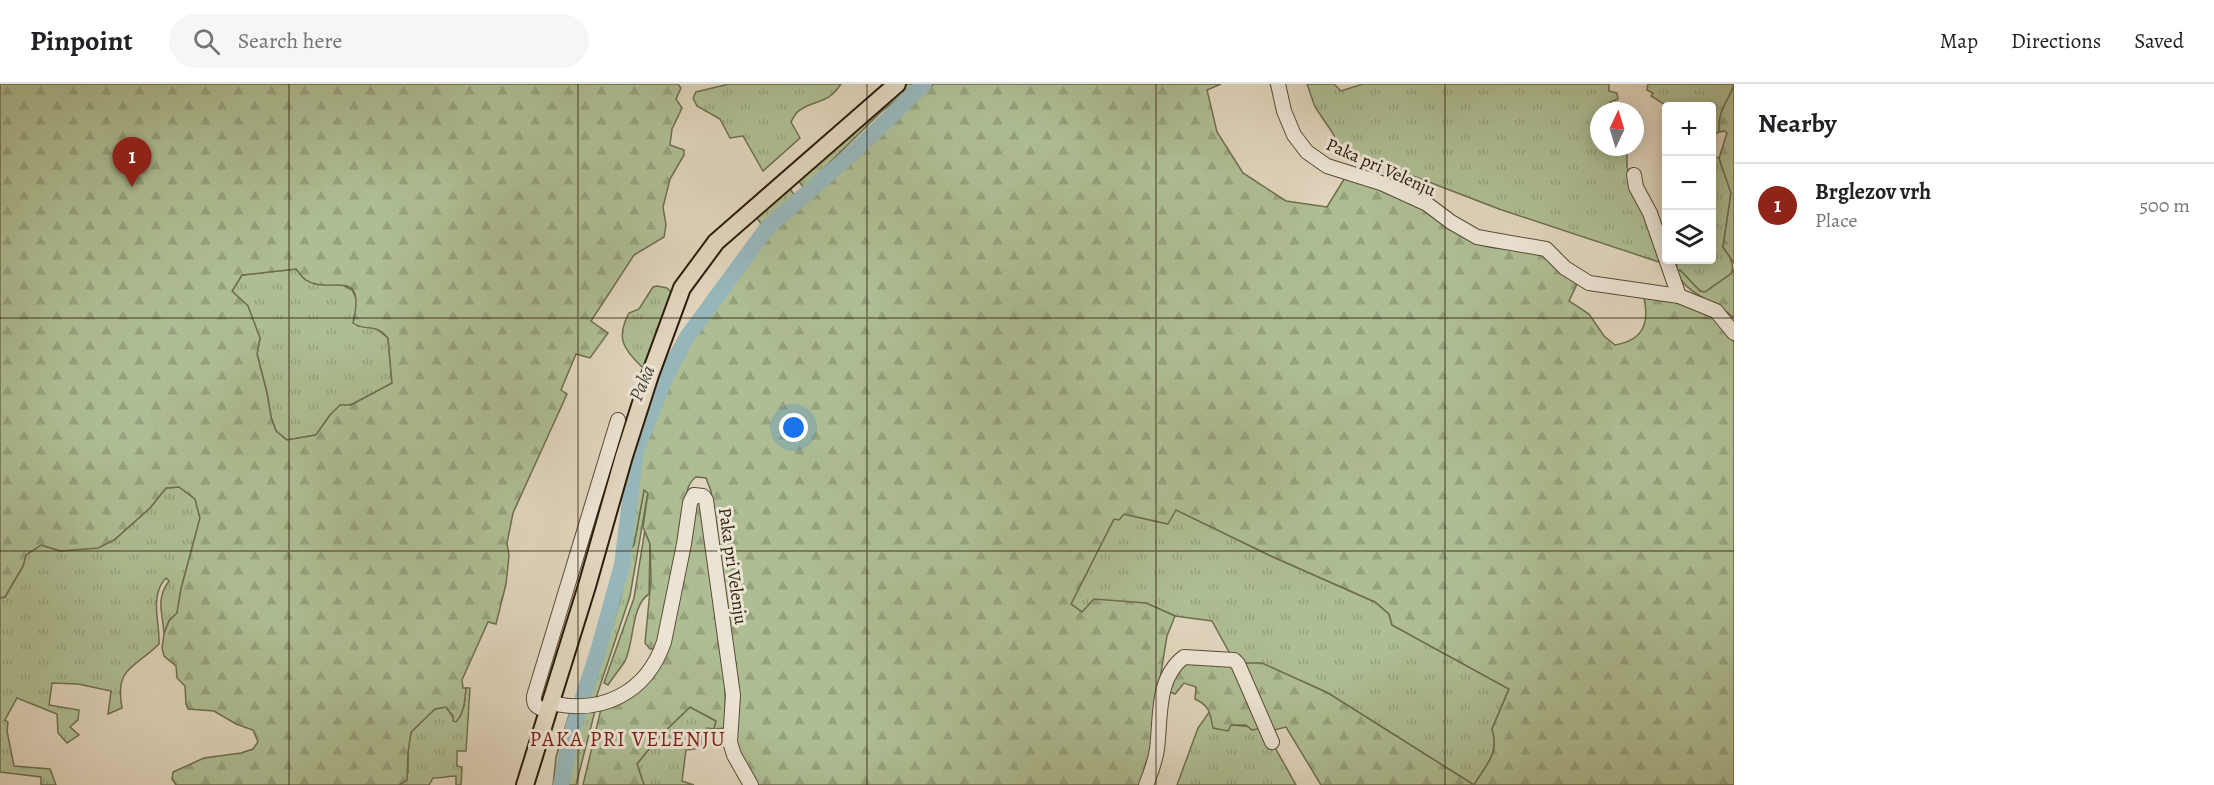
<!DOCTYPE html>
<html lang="en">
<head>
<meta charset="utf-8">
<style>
  body { margin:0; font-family:Alegreya,serif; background:#f6f6f6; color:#202124 }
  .controls { position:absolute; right:18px; top:18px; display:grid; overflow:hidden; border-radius:6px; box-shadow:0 3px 15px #0003 }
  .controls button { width:54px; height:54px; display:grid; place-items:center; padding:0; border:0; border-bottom:2px solid #e0e0e0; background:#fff; color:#202124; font:30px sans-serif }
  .compass { position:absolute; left:1590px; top:18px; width:54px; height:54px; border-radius:50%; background:#fff; box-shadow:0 3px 15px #0003; rotate:4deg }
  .you { position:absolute; left:794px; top:344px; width:21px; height:21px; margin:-15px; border:4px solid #fff; border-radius:50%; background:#1a73e8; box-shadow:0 0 0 9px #1a73e833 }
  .badge { display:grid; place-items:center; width:39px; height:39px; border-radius:50%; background:#8f2418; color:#fff; font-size:20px; font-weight:700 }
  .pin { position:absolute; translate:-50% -50px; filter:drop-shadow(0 2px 3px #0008) }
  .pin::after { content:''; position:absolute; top:32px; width:21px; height:18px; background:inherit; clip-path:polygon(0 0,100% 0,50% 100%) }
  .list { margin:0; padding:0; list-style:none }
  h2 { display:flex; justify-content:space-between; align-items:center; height:78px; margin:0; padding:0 24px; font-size:26px }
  h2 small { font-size:20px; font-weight:400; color:#757577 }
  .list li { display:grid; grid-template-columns:39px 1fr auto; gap:18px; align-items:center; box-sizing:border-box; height:84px; padding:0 24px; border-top:2px solid #e0e0e0 }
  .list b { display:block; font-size:22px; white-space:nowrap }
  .list p { margin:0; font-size:20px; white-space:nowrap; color:#757577 }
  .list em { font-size:20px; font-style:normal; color:#757577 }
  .icon { flex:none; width:33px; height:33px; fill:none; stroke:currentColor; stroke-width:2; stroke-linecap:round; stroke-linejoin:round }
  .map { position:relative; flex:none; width:1734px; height:701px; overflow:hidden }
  header { display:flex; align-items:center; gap:36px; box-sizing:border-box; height:84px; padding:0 30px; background:#fff; border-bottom:2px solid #e0e0e0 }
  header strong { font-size:28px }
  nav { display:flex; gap:33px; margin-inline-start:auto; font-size:21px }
  .search { width:420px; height:54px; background:#f6f6f6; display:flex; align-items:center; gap:15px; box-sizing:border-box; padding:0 21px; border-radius:33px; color:#757577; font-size:22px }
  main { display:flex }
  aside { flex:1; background:#fff }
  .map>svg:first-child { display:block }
  .grass { fill:url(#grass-tufts); stroke:#6e6e4e; stroke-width:1.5 }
  .forest { fill:url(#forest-firs); stroke:#6e6e4e; stroke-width:1.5; fill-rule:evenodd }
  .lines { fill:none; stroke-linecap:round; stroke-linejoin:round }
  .river { stroke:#97b6ba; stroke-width:16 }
  .minor-casing { stroke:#5a4c36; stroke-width:16 }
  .major-casing { stroke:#2d1e0a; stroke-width:20 }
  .minor { stroke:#ebe3d3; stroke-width:14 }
  .major { stroke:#e0d4bc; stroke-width:16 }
  .grid { fill:none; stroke:#2d1e0a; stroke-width:1.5; stroke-opacity:0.55 }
  .labels { text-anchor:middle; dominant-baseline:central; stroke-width:6; stroke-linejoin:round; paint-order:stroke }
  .street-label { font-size:18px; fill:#2d1e0a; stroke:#ebe3d3 }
  .water-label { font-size:20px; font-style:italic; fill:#4d4c3f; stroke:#ebe3d3 }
  .quarter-label { font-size:21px; letter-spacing:1.5px; fill:#7a1f14; stroke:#ebe3d3 }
</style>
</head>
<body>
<header>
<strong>Pinpoint</strong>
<div class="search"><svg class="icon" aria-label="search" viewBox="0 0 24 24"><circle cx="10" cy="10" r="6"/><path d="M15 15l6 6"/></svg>Search here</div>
<nav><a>Map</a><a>Directions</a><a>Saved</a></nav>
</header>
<main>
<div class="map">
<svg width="1734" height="701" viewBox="0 0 1734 701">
  <defs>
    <pattern id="grass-tufts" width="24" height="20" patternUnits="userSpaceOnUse" patternTransform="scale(1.5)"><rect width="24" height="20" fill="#aebd93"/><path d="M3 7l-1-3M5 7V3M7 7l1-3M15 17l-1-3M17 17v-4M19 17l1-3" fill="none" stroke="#96a27d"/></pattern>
    <pattern id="forest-firs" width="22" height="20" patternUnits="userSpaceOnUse" patternTransform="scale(1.5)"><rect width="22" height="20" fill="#aebd93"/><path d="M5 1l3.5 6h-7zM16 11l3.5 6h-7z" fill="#96a27d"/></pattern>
  </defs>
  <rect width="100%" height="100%" fill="#e0d4bc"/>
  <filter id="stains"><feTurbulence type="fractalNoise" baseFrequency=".00333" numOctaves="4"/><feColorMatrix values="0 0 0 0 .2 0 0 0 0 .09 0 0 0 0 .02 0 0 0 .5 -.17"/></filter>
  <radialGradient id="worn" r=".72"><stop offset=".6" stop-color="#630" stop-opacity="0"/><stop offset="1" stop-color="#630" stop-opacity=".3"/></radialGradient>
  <g class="grass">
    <path d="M729,0h112c-14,21 -25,15 -41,26 -4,2 -7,8 -9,12l9,16 -37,33 -20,-35 -13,2 -10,-19 -23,-13 -4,-8 3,-6z"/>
    <path d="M905,0h12l-36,28 -77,76 -7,-9z"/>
    <path d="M1307,0h27l7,7 22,-7h246v7l8,2 1,6 -8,3 2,9h-13v36h28v20l38,97 -166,-55 -159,-61 -8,-16 -17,-25z"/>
    <path d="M1648,0h86c-6,20 -16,24 -15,48l-4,2h-3v-28h-45l-16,-10 2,-3 -6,-3z"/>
    <path d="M1712,72l7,2 12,35 -8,54c6,8 11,15 9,26l-27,19 -5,-1 -20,-21 -4,3 1,-13h35z"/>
    <path d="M788,102l7,10 -33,29 -8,-11z"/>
    <path d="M296,185l10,11 15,4 22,1 9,5 6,12v24l16,1 14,11 4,46 -62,31 -14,20 -29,5 -11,-9 -5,-14 -4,-24 -10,-39 3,-16 -28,-47 10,-16z"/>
    <path d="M657,202l10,2 5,5 -27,74h-3c-20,-19 -26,-30 -13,-54l10,-4 14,-22z"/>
    <path d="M179,403l16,12 5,19 -19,71 -4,24 -8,8 -5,13c-1,-21 -9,-34 5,-53l-3,-3c-17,18 -6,44 -7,66 -22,23 -45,22 -37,64l-14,6 3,-23 -33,-7 -26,-1 -3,22 30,5 -1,10 -8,7 9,8 -12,8 -9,-10 -1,-19 -40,-16 -12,22 3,2 -1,9 7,35 36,3 6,16h-15v-8l-41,-5v-174l5,-1 18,-31 3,-11 15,-10 20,6 53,-11 36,-32 16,-20z"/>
    <path d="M644,406l4,2 -18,104 -34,102h-9l26,-74 8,-27 7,-50 3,1 3,-3z"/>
    <path d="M1175,425l96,47 104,46 14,12 3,11 117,64 -17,40c8,24 -6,36 -18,56l-146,-92 -24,-11 -62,-19 -3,-4 -10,-7 -17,-31 -37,-5 -29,-13 -64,9 -11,-8 43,-85 9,-5 44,10z"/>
    <path d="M645,445l5,15 -1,50c-18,11 -15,50 -24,67 -5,8 -12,16 -17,24l-4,-2 30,-85z"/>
    <path d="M466,604h4l-4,63h-9v15l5,1 -1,18h-5v-9c-7,0 -15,2 -23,2l-4,7h-30l9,-12v-21l3,-20 24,-23 11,-2 7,10h7l4,-11z"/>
    <path d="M690,623l26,14 -2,8 -7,-1 -1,6h-4l-1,14 -15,2 -4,31 12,4h-50l-7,-21 20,-25z"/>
    <path d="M575,627l-17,74h-5l3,-28 14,-45z"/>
    <path d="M583,627h12l-19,74h-12z"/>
    <path d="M1210,627l21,14 33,3 32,57h-119l21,-57z"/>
  </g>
  <g class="forest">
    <path d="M0,0h678l3,4 -5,11 6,9 -10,21 -2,16 14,5v5l-14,24 -7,28 3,18 -2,12 -30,18 -43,66 17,12 -18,25 -14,-4 -15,36 6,4 -54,119 -6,30 2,13 -3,28 -10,40 -8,-2 -26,58 1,8h3c-1,12 -2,25 -10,34l-3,-1v-5l-7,-9 -11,2 -24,23 -3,20 -1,28 -8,5h-223l-4,-6 1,-7 31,-14 37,-5 12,-4 5,-7 -5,-12 -17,-6 -22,-13 -26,-2 -2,-5 -1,-18 -8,-8 -1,-12 -12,-10 -2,-8 2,-14 5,-13 8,-8 4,-24 19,-71 -5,-19 -16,-12 -13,1 -16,20 -36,32 -16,8 -37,3 -20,-6 -15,10 -3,11 -18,31 -5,1zM296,185c3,3 6,9 10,11 24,16 61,-16 47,43 13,9 21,-1 35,15l4,45 -41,22h-11l-10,10 -14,20 -29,5 -11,-9 -5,-14 -4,-24 -10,-39 3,-16 -12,-32 -16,-15 10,-16z"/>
    <path d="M934,0h287l-14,6 10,42 26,41 43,28 41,6 19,-31c29,9 60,21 85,37 17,11 31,25 51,32 19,7 41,1 60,9 14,7 21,22 35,30l-8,17 20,13 15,22 11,9c30,-5 35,-24 28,-51 22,5 51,7 69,22 9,7 14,18 22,26v443h-413l-35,-58 -16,4 -28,-68h20l66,30 146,92c12,-20 26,-32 18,-56l17,-40 -117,-64 -3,-11 -14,-12 -104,-46 -95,-46 -8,14 -44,-10 -5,6 -5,-1 -43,85 11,8 12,-13 52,4 29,13 -8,20 -13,80 -2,34 -12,35h-382l-20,-29 -24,-244 -3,-21 -5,-13 -10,-1c-11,8 -10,22 -11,35l-26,137h-9l-5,-6 6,-63 -1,-36 -7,-17 5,-34 -4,-3 -10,55 -3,3 -3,-1 13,-95 11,-37 14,-34 22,-40 64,-83 15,-24 70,-61 56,-57z"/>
    <path d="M1734,1v178l-11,-16 8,-54 -12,-35 8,-25 -3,-2 -5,1c-1,-23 8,-28 15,-47z"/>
    <path d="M1734,185v49c-20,-19 -42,-19 -58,-45l4,-3 20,21 5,1 27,-19z"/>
    <path d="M697,416l5,1 23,184 1,43 -12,1 2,-8 -26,-14 -33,32 -20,25 7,21h-61l18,-76 48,-30z"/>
    <path d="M1179,577l53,2 32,65 -12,2 -6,-5h-15l-3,6 -15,-3c-3,-15 -3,-22 -18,-29l1,-12 -12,-4 -9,11 -5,-2z"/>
  </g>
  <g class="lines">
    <path class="river" d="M561,701l12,-57 26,-80 23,-83 14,-114 31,-77 20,-37 80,-109 89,-78 68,-66"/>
    <defs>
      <g id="minor">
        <path d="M1278,0l6,27 10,24 13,17 20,14 54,17 46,21 24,18 26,15 69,12 19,19 24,15 90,13 37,15 18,22"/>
        <path d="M1634,91l2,12 14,26 29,83"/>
        <path d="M551,619c52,12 96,-11 113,-61l20,-98 6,-41 4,-8 9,1 3,4 27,195 -3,47 4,13 17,30"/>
        <path d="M548,627c-9,-3 -15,-4 -14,-15l84,-276"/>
        <path d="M1146,701c5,-12 9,-23 11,-36 4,-31 -1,-71 27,-92l50,3 4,4 34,78"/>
      </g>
      <path id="major" d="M525,701l62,-199 37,-130 26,-81 32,-87 34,-46 181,-158"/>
    </defs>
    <use href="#minor" class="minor-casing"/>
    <use href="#major" class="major-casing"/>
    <use href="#minor" class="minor"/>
    <use href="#major" class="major"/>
  </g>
  <path class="grid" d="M289,0v701M578,0v701M867,0v701M1156,0v701M1445,0v701M0,234h1734M0,467h1734"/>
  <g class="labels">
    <g class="street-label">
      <text transform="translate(1381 83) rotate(24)">Paka pri Velenju</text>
      <text transform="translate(733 482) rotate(82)">Paka pri Velenju</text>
    </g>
    <g class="water-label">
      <text transform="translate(642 299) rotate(-67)">Paka</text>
    </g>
    <g class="quarter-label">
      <text x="628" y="655">PAKA PRI VELENJU</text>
    </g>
  </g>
  <rect width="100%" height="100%" filter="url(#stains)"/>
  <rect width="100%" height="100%" fill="url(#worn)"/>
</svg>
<div class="controls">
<button>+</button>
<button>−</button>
<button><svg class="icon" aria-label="layers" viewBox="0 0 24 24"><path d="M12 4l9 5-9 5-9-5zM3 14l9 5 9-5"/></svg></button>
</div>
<svg class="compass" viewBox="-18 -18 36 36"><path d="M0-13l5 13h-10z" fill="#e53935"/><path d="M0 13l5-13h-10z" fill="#757577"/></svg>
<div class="you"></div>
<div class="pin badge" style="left:132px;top:103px">1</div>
</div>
<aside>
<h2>Nearby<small></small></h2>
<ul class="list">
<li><span class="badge">1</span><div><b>Brglezov vrh</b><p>Place</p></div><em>500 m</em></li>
</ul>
</aside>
</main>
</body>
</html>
